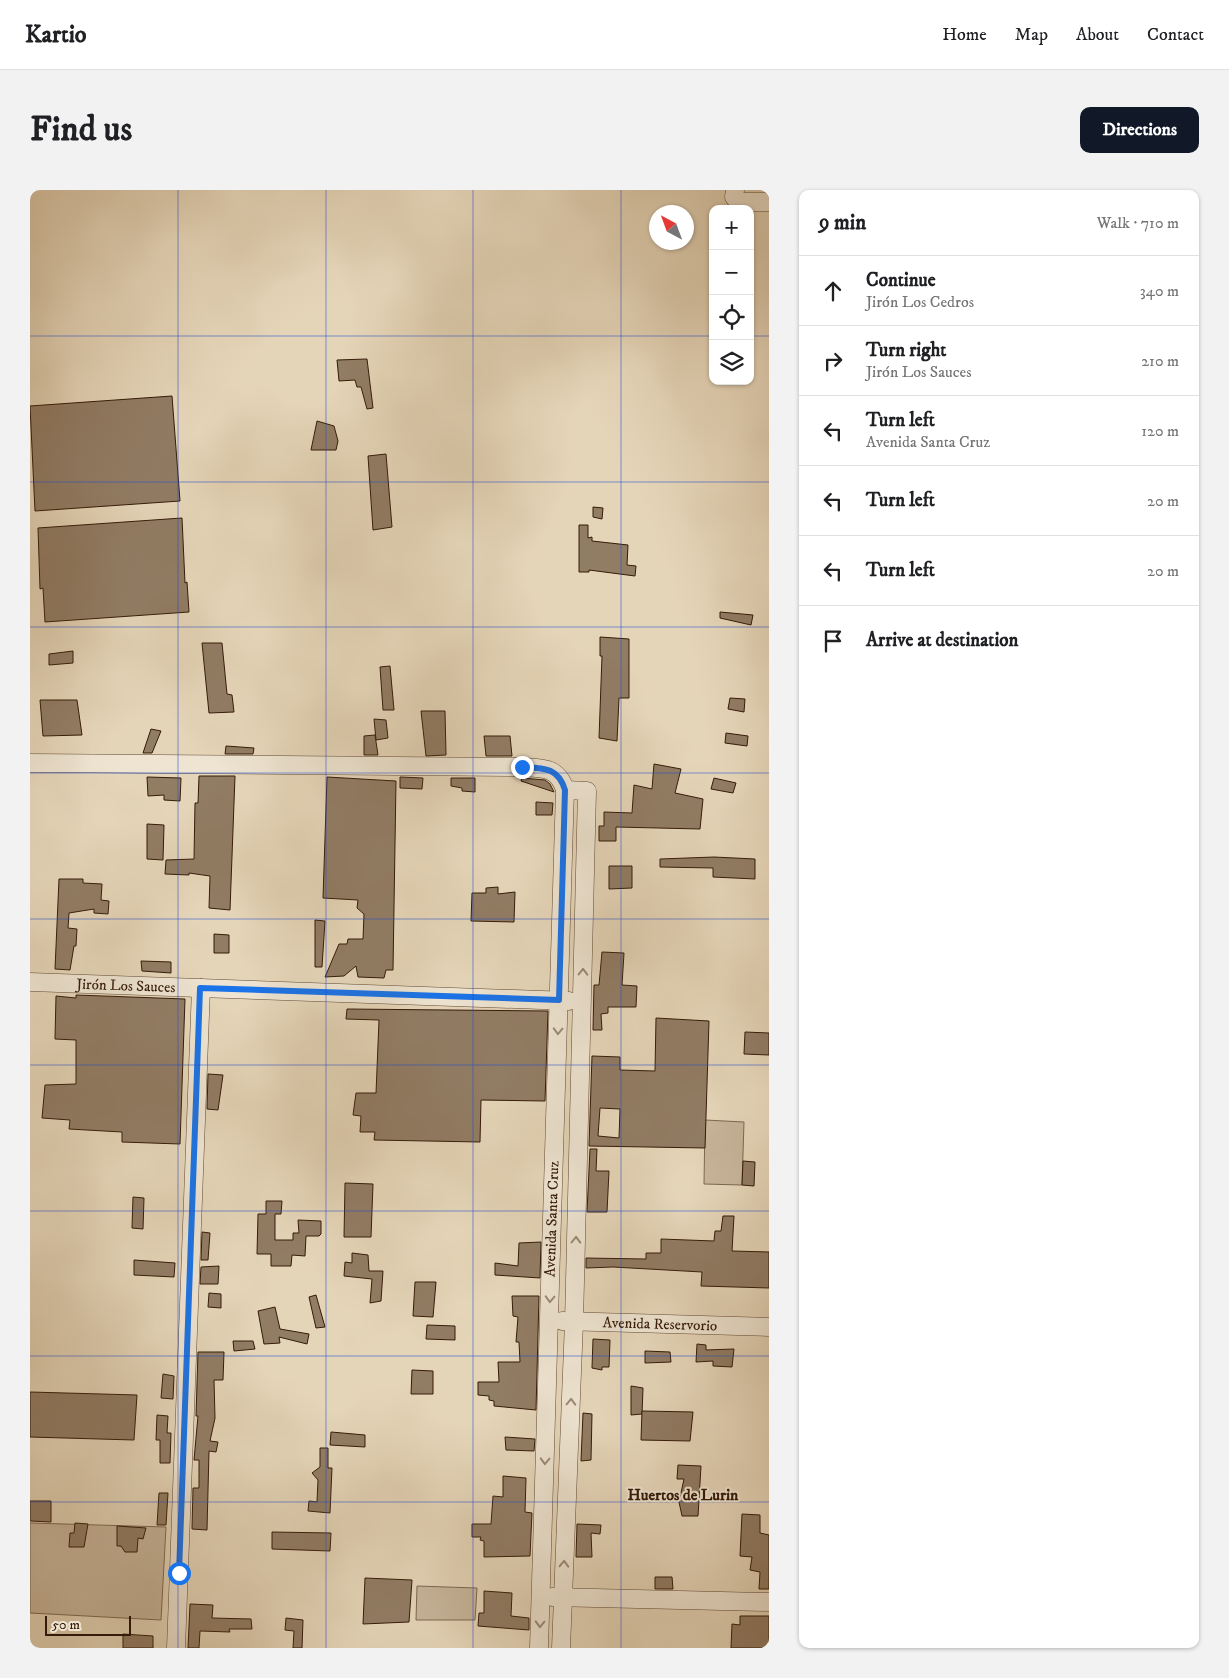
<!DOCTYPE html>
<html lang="en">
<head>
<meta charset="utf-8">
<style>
  body { margin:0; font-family:"IM FELL DW Pica",serif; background:#f2f2f2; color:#202124 }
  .controls { position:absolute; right:15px; top:15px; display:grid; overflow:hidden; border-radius:10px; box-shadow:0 1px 4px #0004 }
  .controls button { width:45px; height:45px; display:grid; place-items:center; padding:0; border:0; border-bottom:1px solid #e0e0e0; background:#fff; color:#202124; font:25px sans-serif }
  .compass { position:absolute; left:619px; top:15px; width:45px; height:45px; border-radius:50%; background:#fff; box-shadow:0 1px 4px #0004; rotate:319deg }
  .scale { position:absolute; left:15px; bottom:12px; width:86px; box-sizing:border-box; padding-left:5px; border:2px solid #351b09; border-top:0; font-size:14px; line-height:18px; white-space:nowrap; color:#351b09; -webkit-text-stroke:4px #eee4d1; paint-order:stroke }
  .stop { position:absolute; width:15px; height:15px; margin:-11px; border:4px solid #1a73e8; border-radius:50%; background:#fff }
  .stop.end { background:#1a73e8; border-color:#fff; box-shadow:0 1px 5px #0008 }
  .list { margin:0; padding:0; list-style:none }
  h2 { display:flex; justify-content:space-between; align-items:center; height:65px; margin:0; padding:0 20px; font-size:21px }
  h2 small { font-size:16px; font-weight:400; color:#757577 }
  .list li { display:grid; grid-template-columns:32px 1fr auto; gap:15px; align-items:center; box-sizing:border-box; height:70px; padding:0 20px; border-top:1px solid #e0e0e0 }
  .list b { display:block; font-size:19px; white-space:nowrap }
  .list p { margin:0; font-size:16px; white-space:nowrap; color:#757577 }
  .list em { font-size:16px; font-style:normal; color:#757577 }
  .icon { flex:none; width:28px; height:28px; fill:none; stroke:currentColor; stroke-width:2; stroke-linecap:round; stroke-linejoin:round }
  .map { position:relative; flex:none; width:739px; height:1458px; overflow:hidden; border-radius:10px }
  header { display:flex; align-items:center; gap:30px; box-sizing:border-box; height:70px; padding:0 25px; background:#fff; border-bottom:1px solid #e0e0e0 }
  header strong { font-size:24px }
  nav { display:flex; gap:28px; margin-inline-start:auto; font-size:18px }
  .intro { display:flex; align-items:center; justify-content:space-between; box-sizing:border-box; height:120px; padding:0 30px }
  h1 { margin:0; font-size:35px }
  .button { padding:12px 22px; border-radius:10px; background:#111827; color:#fff; font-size:18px; font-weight:700 }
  main { display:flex; gap:30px; padding:0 30px }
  aside { flex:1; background:#fff; border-radius:10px; box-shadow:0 1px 4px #0004 }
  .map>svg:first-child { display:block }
  .green { fill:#c7b59a; stroke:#7e6852 }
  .building { fill:#917c64; stroke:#351b09; fill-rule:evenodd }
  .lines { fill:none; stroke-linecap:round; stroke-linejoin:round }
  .minor-casing { stroke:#614a35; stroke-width:19 }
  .minor { stroke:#eee4d1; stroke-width:18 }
  .oneway { stroke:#9b8a77 }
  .route { stroke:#1a73e8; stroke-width:6 }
  .grid { fill:none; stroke:#1d4ed8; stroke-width:1; stroke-opacity:0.55 }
  .labels { text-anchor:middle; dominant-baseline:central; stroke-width:4; stroke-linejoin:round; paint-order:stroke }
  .street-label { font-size:15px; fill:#351b09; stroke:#eee4d1 }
  .neighbourhood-label { font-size:16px; font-weight:bold; fill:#351b09; stroke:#eee4d1 }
</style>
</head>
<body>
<header>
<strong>Kartio</strong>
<nav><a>Home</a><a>Map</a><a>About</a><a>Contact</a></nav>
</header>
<div class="intro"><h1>Find us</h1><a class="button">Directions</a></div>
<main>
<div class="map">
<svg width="739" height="1458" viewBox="0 0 739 1458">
  <rect width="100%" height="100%" fill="#e5d5b8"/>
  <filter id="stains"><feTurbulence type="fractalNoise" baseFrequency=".004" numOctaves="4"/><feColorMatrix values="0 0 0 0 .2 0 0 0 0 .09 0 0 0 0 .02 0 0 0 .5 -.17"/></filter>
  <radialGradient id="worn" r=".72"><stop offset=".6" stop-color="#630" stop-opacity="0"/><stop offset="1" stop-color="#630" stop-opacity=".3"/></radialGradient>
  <g class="green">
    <path d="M675,930l39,2 -2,63 -38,-1z"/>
    <path d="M0,1333l136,4 -5,93 -131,-7z"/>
    <path d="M387,1396l60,2 -2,32h-59z"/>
  </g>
  <g class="building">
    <path d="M337,169l6,49 -6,1 -6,-22h-4l-2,-7 -16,1 -2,-21z"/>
    <path d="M142,206l8,105 -145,10 -5,-105z"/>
    <path d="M287,231l17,5 4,15 -2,9h-25z"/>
    <path d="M356,264l6,73 -19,3 -5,-74z"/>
    <path d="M563,317l10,1 -1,11 -9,-2z"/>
    <path d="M152,328l3,65 2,-1 2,30 -144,10 -2,-34 -3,1 -2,-61z"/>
    <path d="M549,335h9v13l4,-1v4l36,4 -1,20 9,1 -1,10 -46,-6v2h-10z"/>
    <path d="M690,422l33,3 -2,10 -31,-7z"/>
    <path d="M570,447l29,2v59h-10l-2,43 -18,-3 3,-82h-2z"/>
    <path d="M172,453h20l5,51 5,1 2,17 -25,1z"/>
    <path d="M43,461v12l-24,2v-11z"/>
    <path d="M360,476l4,44h-11l-3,-43z"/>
    <path d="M700,508l15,1 -1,13 -16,-3z"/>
    <path d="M10,510h37l5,35 -39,1z"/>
    <path d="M391,521h24l1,44 -20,1z"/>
    <path d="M344,529l12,1 2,18 -12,2z"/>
    <path d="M121,539l10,2 -9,22h-9z"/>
    <path d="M696,543l22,3 -1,10 -22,-3z"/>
    <path d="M345,545l3,20h-14v-19z"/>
    <path d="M454,546h26l2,20h-26z"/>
    <path d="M196,556l28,2 -1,6h-28z"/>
    <path d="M624,574l27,5 -6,24 28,6 -3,30 -84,-2v14h-17v-15h5v-14l28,1 2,-28 18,4z"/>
    <path d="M169,586h36l-5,134 -21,-2 1,-32 -21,-3v2l-24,-1 1,-14 28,-1 1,-56h3z"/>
    <path d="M117,587l34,1 -1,23 -16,-1v-5l-16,1z"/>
    <path d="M297,587l69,4 -3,189h-7l-2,8 -26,-1 -2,-11 -12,10 -19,1 14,-33h8l1,-5h15l1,-25 -7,-6 1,-8 -35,-2z"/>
    <path d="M370,587l23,1 -1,11 -22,-1z"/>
    <path d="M421,588h24v14l-13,-1v-3l-11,-2z"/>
    <path d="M492,588l23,2 5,4 4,8 -33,-11z"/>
    <path d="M684,588l22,5 -3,10 -22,-4z"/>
    <path d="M506,612l17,1 -1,12h-16z"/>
    <path d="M117,634l17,1 -1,35 -16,-1z"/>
    <path d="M684,667l41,2v20l-42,-2v-9l-53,-1v-8z"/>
    <path d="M579,676h23v22l-23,1z"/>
    <path d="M29,689h24v4l19,1 -1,16 8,1 -1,13 -14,-1v-4l-25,4 -1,15 9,1 -1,17h-2l-4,24 -15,-1z"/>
    <path d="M468,697v7l17,-2 -1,30 -43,-1 1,-28h14v-5z"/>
    <path d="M285,730l10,1 -3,46h-7z"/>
    <path d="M184,744l15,1v18h-15z"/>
    <path d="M572,762l22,1 -2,32 15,1 -1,21h-28v6l-7,1 1,16h-9l1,-45h5z"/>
    <path d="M111,771l30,1v11l-29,-2z"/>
    <path d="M46,805l109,4 -5,145 -58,-2v-10l-53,-3 1,-9 -28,-2 3,-33 31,-1v-44l-21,-1 1,-43 20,2z"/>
    <path d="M317,819l201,2 -3,90 -64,-1 -1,42 -106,-2 1,-8h-15l1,-16 -8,-1 3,-22h20l3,-73 -33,-1z"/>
    <path d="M626,828l53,3 -4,127 -116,-2 3,-90 28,1v13l35,1zM570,918l20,1 -1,29 -21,-2z"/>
    <path d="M715,842l24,1v22l-25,-1z"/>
    <path d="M178,884l15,1 -5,35 -11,-1z"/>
    <path d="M560,959h7l-1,22h13l-2,41h-20z"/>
    <path d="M713,971l12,1 -1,24 -12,-1z"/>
    <path d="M315,993l28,1 -2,53h-27z"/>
    <path d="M103,1007l11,1 -1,31 -11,-1z"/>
    <path d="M236,1011h16l-1,13h-6v26h18v-7h6l-1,-13 23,1v13l-2,2h-13l-1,20 -13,-1 -1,11h-20v-12h-14l1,-40h8z"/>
    <path d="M693,1026h11l-2,35 37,1v36l-68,-2 1,-14 -89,-5 -27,1v-10l60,1v-6h15v-14l53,2 1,-10h6z"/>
    <path d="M172,1042l8,1 -2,27h-7z"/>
    <path d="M511,1052l-1,36 -45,-3v-12l23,3 1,-23z"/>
    <path d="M322,1063l16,2 1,16h14l-2,30 -11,2 2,-24 -28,-3 1,-14 7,1z"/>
    <path d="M104,1070l41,3 -1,14 -40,-2z"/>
    <path d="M189,1076l-1,18h-18l1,-17z"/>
    <path d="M385,1092h21l-3,35 -20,-1z"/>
    <path d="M179,1103l12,1v14l-13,-1z"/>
    <path d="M286,1105l9,32 -9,1 -7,-31z"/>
    <path d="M482,1106h27l-3,114 -42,-4v-5l-5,-1v-4l-11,-1v-13h21l-1,-20h22l-1,-20h-3l2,-25 -5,-1z"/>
    <path d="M245,1117l5,22 29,5 -2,10 -28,-7 1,6 -16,1 -6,-33z"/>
    <path d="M397,1135l28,1v14l-29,-1z"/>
    <path d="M563,1149l17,1 -1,27h-7v3l-10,-2z"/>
    <path d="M203,1151h20l2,8 -21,2z"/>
    <path d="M667,1154l9,1v5l28,-1 -2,18 -19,-1v-5l-17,1z"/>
    <path d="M615,1161l25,1 1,10 -26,1z"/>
    <path d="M168,1162h26l-1,28h-9l1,38 -5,23 8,1 -2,10 -7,-1 -2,79 -15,-1 1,-41h6v-28h-5l4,-44h-2z"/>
    <path d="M382,1180l21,1v23h-22z"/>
    <path d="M133,1184l11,2 -1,23 -12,-1z"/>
    <path d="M601,1196l12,2 -1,26 -11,1z"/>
    <path d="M0,1202l107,3 -3,45 -104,-3z"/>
    <path d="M612,1221l51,1 -3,29 -49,-1z"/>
    <path d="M553,1223l9,1 -1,46 -10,1z"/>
    <path d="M127,1225l11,1 -1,17h4l-1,30h-10v-23h-4z"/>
    <path d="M301,1242l34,3v12l-35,-2z"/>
    <path d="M475,1247l30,2 -1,12 -28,-1z"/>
    <path d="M290,1258h8v20h4l-2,45 -22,-2 1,-10 8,1 1,-22 -6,-7 8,-6z"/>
    <path d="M648,1275l23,1 -3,50h-16l-3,-14 5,-23h-7z"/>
    <path d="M473,1286l23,2 -1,34 7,1 -2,43 -46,1v-16l-4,-1 1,-3h-9v-13h19l2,-28 10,1z"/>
    <path d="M129,1303h9l-2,32h-9z"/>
    <path d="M0,1311h21v21l-21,-1z"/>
    <path d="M712,1324l18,1v18l9,2v54h-10l1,-17 -10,-2 2,-13 -12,-1z"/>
    <path d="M45,1333l13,1 -4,23h-15l1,-14h4z"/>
    <path d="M547,1334l24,1 -1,9 -9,-1 1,24h-16z"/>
    <path d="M87,1336l29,2 -3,11 -5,-1 -1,14h-12l-4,-6h-4z"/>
    <path d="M242,1342l59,1 -1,18 -58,-2z"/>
    <path d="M625,1387h17l1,12h-18z"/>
    <path d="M335,1388l47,2 -3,42 -46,2z"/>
    <path d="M454,1401l28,2 -1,23 18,2v12l-51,-4 1,-13h5z"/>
    <path d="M160,1414l23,1 -1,13 39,1 1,10h-23l1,3 -30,-1 -1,17h-11z"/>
    <path d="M710,1426h29v32h-38l1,-24 8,1z"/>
    <path d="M256,1428l17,2 -1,28h-9l1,-17 -9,-1z"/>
    <path d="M93,1444l30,2v12h-30z"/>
  </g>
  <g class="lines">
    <defs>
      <g id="minor">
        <path d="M705,0l-1,7 4,5h31"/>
        <path d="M0,573l492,4c21,1 36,0 43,23l-26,858"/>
        <path id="s1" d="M0,792l539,19"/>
        <path id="s2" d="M532,1131l207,6"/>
        <path d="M522,1407l217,5"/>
        <path d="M146,1458l25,-660"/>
        <path d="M531,1458l13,-326 13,-531 -22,-1"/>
      </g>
    </defs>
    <use href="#minor" class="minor-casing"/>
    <use href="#minor" class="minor"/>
  </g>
  <defs><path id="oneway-chevron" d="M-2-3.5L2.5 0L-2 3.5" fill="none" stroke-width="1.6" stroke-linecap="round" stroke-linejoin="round" transform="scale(1.25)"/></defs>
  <g class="oneway">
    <use href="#oneway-chevron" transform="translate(553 782) rotate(-89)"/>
    <use href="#oneway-chevron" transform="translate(528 841) rotate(92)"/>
    <use href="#oneway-chevron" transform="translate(546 1050) rotate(-89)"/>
    <use href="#oneway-chevron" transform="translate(520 1109) rotate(92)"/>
    <use href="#oneway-chevron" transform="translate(541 1212) rotate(-88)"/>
    <use href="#oneway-chevron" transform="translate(515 1271) rotate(92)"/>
    <use href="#oneway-chevron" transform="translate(534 1374) rotate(-88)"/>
    <use href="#oneway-chevron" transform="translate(510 1434) rotate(92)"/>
  </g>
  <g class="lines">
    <path class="route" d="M149,1383l21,-585 359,12 6,-210c-7,-23 -22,-22 -43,-23"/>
  </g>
  <path class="grid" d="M148,0v1458M296,0v1458M443,0v1458M591,0v1458M0,146h683M720,146h19M0,292h739M0,437h739M0,583h739M0,729h739M0,875h739M0,1021h739M0,1166h739M0,1312h739"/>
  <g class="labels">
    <g class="street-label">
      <text stroke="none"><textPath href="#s1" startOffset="96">Jirón Los Sauces</textPath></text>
      <text transform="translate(522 1029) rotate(-88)">Avenida Santa Cruz</text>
      <text stroke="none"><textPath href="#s2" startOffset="98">Avenida Reservorio</textPath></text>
    </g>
    <g class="neighbourhood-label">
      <text x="653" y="1305">Huertos de Lurin</text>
    </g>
  </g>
  <rect width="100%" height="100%" filter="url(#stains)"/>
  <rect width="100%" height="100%" fill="url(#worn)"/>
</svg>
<div class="controls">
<button>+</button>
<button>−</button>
<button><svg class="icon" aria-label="locate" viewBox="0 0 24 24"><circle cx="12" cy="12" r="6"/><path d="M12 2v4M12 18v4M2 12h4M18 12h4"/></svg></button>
<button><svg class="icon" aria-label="layers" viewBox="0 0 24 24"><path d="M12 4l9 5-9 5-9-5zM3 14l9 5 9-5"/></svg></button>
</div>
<svg class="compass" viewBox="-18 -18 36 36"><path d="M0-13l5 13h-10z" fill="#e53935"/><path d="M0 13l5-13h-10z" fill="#757577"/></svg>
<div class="scale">50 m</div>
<div class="stop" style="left:149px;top:1383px"></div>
<div class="stop end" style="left:492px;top:577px"></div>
</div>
<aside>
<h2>9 min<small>Walk · 710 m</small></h2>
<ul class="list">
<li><svg class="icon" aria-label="ahead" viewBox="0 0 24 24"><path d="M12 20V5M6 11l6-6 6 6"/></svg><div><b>Continue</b><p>Jirón Los Cedros</p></div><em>340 m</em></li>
<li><svg class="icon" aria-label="right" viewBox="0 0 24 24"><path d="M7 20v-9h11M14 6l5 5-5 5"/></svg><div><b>Turn right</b><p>Jirón Los Sauces</p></div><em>210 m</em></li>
<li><svg class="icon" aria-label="left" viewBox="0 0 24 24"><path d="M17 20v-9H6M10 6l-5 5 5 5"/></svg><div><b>Turn left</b><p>Avenida Santa Cruz</p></div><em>120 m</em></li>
<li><svg class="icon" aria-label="left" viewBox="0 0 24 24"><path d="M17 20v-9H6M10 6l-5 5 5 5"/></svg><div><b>Turn left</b></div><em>20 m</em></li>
<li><svg class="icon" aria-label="left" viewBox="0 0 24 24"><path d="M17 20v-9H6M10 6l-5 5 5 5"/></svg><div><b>Turn left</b></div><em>20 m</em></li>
<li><svg class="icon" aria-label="arrive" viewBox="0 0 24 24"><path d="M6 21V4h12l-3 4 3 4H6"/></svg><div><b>Arrive at destination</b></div></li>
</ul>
</aside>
</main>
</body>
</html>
